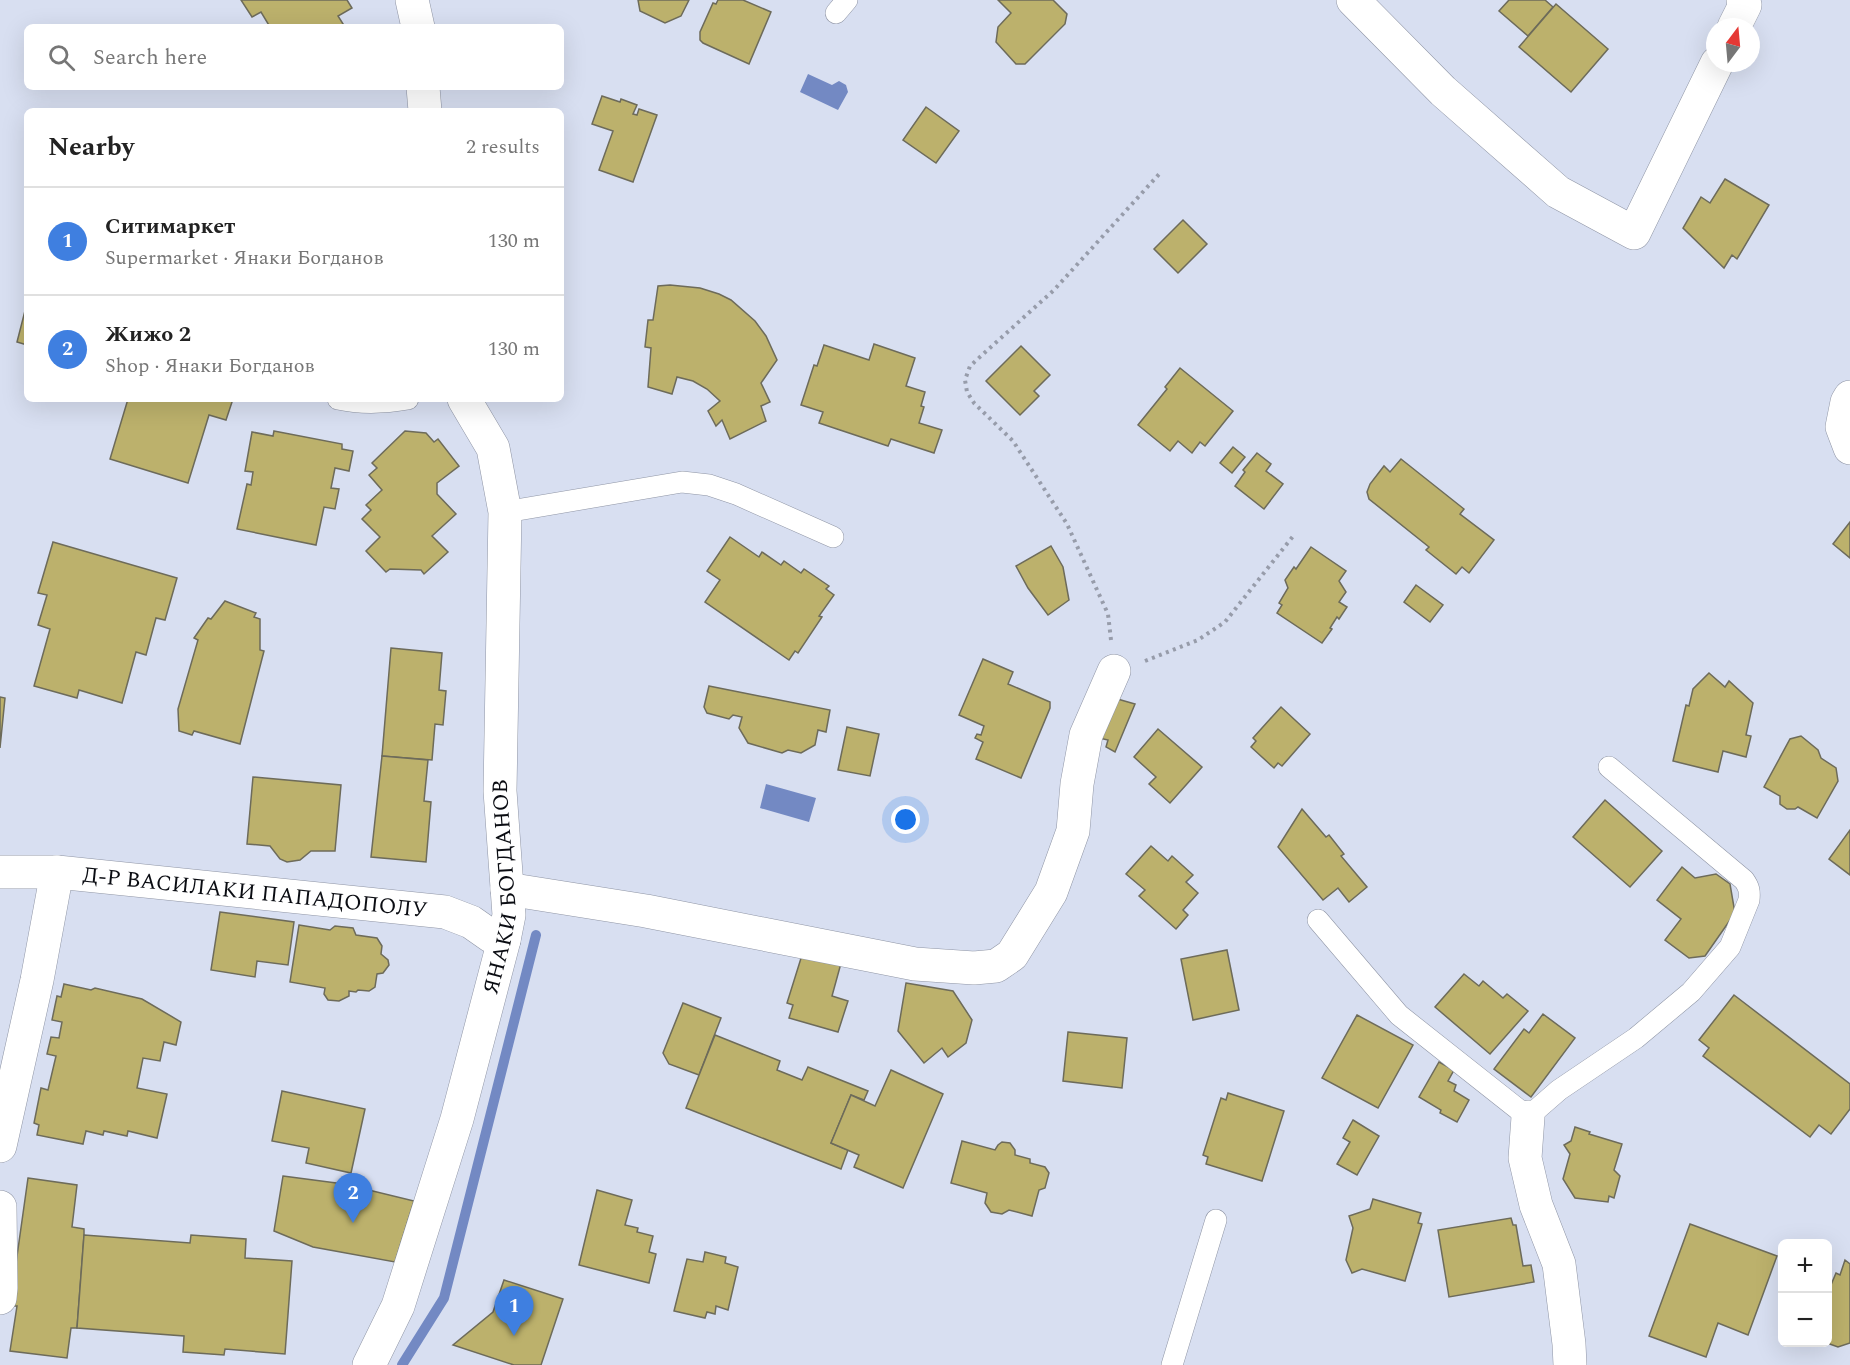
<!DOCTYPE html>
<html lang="en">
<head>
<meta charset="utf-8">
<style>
  body { margin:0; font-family:Spectral,serif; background:#f2f2f2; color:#222 }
  .controls { position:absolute; right:18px; bottom:18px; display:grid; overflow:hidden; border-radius:9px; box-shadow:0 6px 24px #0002 }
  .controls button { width:54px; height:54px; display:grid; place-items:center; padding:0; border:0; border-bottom:2px solid #e0e0e0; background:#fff; color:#222; font:30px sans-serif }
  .compass { position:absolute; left:1706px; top:18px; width:54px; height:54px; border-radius:50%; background:#fff; box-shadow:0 6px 24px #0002; rotate:16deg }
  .you { position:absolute; left:906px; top:820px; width:21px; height:21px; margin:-15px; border:4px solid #fff; border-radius:50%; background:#1a73e8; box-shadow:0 0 0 9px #1a73e833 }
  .badge { display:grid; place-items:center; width:39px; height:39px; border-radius:50%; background:#7c3aed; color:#fff; font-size:20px; font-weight:700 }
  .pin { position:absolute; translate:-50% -50px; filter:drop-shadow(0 2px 3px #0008) }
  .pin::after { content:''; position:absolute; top:32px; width:21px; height:18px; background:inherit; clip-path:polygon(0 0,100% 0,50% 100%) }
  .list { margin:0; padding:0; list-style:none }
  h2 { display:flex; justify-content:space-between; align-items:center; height:78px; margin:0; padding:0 24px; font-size:26px }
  h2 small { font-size:20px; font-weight:400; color:#767676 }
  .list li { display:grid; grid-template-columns:39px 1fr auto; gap:18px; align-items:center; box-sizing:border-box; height:108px; padding:0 24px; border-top:2px solid #e0e0e0 }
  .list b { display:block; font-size:22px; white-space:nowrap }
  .list p { margin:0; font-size:20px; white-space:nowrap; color:#767676 }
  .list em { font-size:20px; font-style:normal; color:#767676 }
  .icon { flex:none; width:33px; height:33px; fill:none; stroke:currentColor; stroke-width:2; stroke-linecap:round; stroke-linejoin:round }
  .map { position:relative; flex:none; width:1850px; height:1365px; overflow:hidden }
  .search { position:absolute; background:#fff; box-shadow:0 6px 24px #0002; left:24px; top:24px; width:540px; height:66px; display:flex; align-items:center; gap:15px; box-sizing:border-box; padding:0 21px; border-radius:9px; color:#767676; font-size:22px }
  .panel { position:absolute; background:#fff; box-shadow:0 6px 24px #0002; left:24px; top:108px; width:540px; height:294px; border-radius:9px }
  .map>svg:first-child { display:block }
  .water { fill:#7389c3 }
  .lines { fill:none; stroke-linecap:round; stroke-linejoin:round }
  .stream { stroke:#7389c3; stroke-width:10 }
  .building { fill:#bcb16c; stroke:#6d6b5a; stroke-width:1.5 }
  .service-casing { stroke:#8f95a5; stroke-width:22 }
  .minor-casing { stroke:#8f95a5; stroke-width:34 }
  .path { stroke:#979caa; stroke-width:4; stroke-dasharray:3 4.5; stroke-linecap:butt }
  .service { stroke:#fff; stroke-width:21 }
  .minor { stroke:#fff; stroke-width:33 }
  .labels { text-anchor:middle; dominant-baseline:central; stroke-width:4.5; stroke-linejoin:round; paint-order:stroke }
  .street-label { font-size:22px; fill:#0a0c12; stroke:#d8dff1 }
</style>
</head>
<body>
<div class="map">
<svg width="1850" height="1365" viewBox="0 0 1850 1365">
  <rect width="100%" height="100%" fill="#d8dff1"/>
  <g class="water">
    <path d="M808,74l24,11 7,-4 7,4 2,7 -10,18 -38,-18z"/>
    <path d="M766,784l50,14 -7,24 -49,-14z"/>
  </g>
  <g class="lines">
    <path class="stream" d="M402,1365l42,-67 92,-363"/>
  </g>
  <g class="building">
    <path d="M241,0h106l5,8 -14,8 7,11h-75l-9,-15 -9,5z"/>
    <path d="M638,0h51l-8,16 -16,7 -25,-12z"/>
    <path d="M718,0h25l28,12 -22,52 -46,-21 -3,-3v-8l13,-29 3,1z"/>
    <path d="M998,0h55l14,14 -2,10 -40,40h-9l-20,-22 2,-15 13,-14z"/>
    <path d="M1509,0h36l8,7 -25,29 -29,-25z"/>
    <path d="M1556,4l52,45 -37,43 -52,-45z"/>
    <path d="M602,96l18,6 1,-3 16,6 -4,9 4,1 2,-6 18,6 -24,67 -34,-12 14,-39 -21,-7z"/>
    <path d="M926,107l33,24 -23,32 -33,-23z"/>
    <path d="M1725,179l44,26 -32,54 -5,-4 -8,13 -41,-40 18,-31 9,6z"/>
    <path d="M1183,220l24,24 -29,29 -24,-24z"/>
    <path d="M670,285l30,3 19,6 12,6 24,21 11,15 11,24 -16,23 9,19 -9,4 5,15 -36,18 -8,-19 -6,6 -8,-15 12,-10 -13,-12 -14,-8 -16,-4 -5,17 -24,-7 3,-39 -6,-1 3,-27h5l5,-34z"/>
    <path d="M27,303v42l-10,-3z"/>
    <path d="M874,344l41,14 -9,28 19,6 -4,14 3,1 -5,16 23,7 -8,23 -43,-14 -3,7 -69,-23 4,-11 -22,-7 13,-40 3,1 7,-21 45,15z"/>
    <path d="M1021,346l29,29 -16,16 5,5 -19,19 -34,-34z"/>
    <path d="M1180,368l53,43 -28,35 -5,-4 -8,11 -14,-12 -8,10 -32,-26 29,-36 -2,-2z"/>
    <path d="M128,399h105l-7,21 -17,-5 -21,68 -78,-24z"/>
    <path d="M274,431l68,13v5l11,2 -4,20 -14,-3 -4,20 8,1 -4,20 -11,-2 -8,38 -79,-16 10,-45 4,1 2,-13 -8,-1 7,-39 21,4z"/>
    <path d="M405,431l21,2 8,9 4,-3 21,27 -22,17v11l19,20 -24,22 16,16 -24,22 -3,-4 -31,-1 -4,3 -20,-21 14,-14 -18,-18 9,-9 -5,-5 16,-15 -13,-15 8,-7 -5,-5z"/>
    <path d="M1233,447l12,10 -13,16 -12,-10z"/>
    <path d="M1257,453l14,11 -5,7 17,13 -19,25 -29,-23 10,-14 -2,-2z"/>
    <path d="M1401,459l63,50 -4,5 34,26 -25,33 -7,-6 -6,7 -30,-24 3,-3 -60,-48 -2,-7 3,-8 14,-18 6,6z"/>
    <path d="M1850,522v36l-17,-14z"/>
    <path d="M730,537l29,20 3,-5 19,13 3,-4 17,12 3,-4 25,17 -3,3 8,6 -15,21 3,1 -24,36 -3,-2 -6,9 -84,-58 15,-22 -13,-9z"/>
    <path d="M53,542l124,36 -12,42 -9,-2 -10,37 -10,-3 -14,51 -43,-13 -2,8 -43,-12 16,-57 -12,-4 9,-30 -9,-2z"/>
    <path d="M1051,546l12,21 6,33 -21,15 -20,-27 -12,-22z"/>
    <path d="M1311,547l35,24 -7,10 7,11 -7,10 8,5 -8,12 -2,-2 -7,11 2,1 -10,14 -45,-30 5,-8 -3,-2 9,-15 -3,-8 9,-13 2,2z"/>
    <path d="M1416,585l27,20 -13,17 -26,-20z"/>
    <path d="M225,601l31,12 -2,4 6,2v31l4,1 -24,93 -46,-13 -2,4 -13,-4 -1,-22 20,-69 -4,-2 14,-20 3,1z"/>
    <path d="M391,648l51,5 -3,37 7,1 -3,34 -8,-1 -3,36 -50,-4z"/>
    <path d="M983,659l30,13 -5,12 42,18v6l-29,70 -45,-19 7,-17 -8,-4 2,-4 4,1 3,-9 -25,-11z"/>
    <path d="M1709,673l16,14 4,-6 24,22 -7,32 5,1 -5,21 -23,-6 -5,21 -45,-11 13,-56 3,1 4,-17z"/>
    <path d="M709,686l121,24 -4,22 -8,-2 -3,15 -14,8 -13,-3 -6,3 -34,-10 -9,-15 3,-11 -9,-2 -4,4 -22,-6 -3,-6z"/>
    <path d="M0,697l5,1 -5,50z"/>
    <path d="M1114,698l21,6 -20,48 -9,-5 2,-7 -13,-3z"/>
    <path d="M1281,707l29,27 -28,32 -4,-3 -4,5 -23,-21 5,-6 -3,-3z"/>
    <path d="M847,727l32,7 -9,42 -32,-6z"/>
    <path d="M1158,729l44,38 -32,36 -21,-19 7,-7 -22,-20z"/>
    <path d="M1801,736l17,14 3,8 15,10 2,13 -21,37 -19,-11 -3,2h-8l-7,-5v-8l-16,-9 26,-48z"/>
    <path d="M382,756l46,4 -4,41 7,1 -5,60 -55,-5z"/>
    <path d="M253,777l88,8 -6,66h-24l-11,9 -13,2 -7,-3 -10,-13 -23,-2z"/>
    <path d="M1605,800l57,51 -32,36 -57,-50z"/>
    <path d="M1302,809l24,28 3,-2 15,19 -3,2 26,31 -18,15 -11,-14 -15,12 -45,-53z"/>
    <path d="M1850,830v45l-21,-16z"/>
    <path d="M1151,846l17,15 4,-5 21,19 -7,7 12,11 -15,17 5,5 -12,14 -37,-33 6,-6 -19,-16z"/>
    <path d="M1682,867l13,11 21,-4 14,10 5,29 -30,43 -16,2 -24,-18 16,-21 -24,-19z"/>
    <path d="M220,912l74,10 -6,43 -31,-4 -2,16 -44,-7z"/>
    <path d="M299,925l31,5 5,-4 18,2 3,7 21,3 5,8 -1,8 7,6 1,5 -6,8 -6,1 -2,13 -6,4 -11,-1 -2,2 -7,-1v5l-10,5 -11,-1 -4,-6 1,-6 -35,-6z"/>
    <path d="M1227,950l12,60 -46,10 -12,-61z"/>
    <path d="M802,955l41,1 -11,40 16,5 -10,31 -49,-14 4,-13 -6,-2z"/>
    <path d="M1464,974l15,12 4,-5 20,17 4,-4 21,17 -38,43 -55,-47z"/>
    <path d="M906,983l47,8 19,29 -6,23 -18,14 -6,-9 -18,15 -26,-32z"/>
    <path d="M64,984l27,6 4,-2 47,11 39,23 -5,23 -12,-3 -4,19 -17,-3 -6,30 30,6 -10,44 -29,-7 -1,5 -23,-5 -1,4 -17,-4 -3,13 -46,-9 2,-10 -5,-2 7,-35 7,2 8,-34 -9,-2 4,-17 8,1 3,-16 -10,-2 5,-24 4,1z"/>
    <path d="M1734,995l116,89v25l-19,25 -12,-9 -9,12 -107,-81 6,-8 -10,-8z"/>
    <path d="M683,1003l38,15 -22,57 -30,-11 -6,-11z"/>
    <path d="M1543,1014l32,24 -44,59 -37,-28 30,-40 5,4z"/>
    <path d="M1357,1015l56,30 -35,63 -56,-30z"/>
    <path d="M1068,1032l59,6 -5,50 -59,-7z"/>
    <path d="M715,1035l65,26 -3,9 25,10 6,-13 60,24 -4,9 -13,-5 -20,48 17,7 -7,19 -155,-61z"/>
    <path d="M1439,1062l15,8 -6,11 8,4 -2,6 15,9 -12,22 -17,-9 1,-3 -22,-13z"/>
    <path d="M891,1070l52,24 -40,94 -49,-21 5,-12 -28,-12 20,-48 24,11z"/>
    <path d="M282,1091l83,18 -14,64 -45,-10 3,-15 -37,-7z"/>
    <path d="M1228,1093l56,18 -22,70 -56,-17 2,-7 -5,-2 18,-57 5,2z"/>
    <path d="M1353,1120l26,16 -22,39 -20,-11 13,-22 -7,-4z"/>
    <path d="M1575,1127l15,5 -1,2 33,10 -8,26 6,6 -6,22 -5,-2 -1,6 -33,-4 -12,-19 7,-25 -6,-9 7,-4z"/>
    <path d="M962,1141l33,9 3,-5 4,-3 8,1 5,7v5l15,4v4l15,4 4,6 -4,15 -6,2 -7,26 -23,-6 -7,4 -11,-2 -6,-9 2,-10 -36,-10z"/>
    <path d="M283,1176l61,8 70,17 -19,61 -82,-15 -39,-16z"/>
    <path d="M28,1178l49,7 -5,42 12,2v6l-7,93h-6l-4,30 -57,-7 7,-45h-7z"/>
    <path d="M597,1190l35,10 -7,25 13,3 -1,4 16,4 -4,16 7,2 -7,29 -70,-18z"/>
    <path d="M1373,1199l48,14 -3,10 4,1 -17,57 -43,-12 -10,4 -6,-13 7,-32 -4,-12 21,-7z"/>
    <path d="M1511,1218l2,7h3l7,41 8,-1 3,17 -85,15 -11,-67z"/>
    <path d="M1690,1224l87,32 -29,79 -30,-12 -12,34 -57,-21z"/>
    <path d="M84,1235l106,8 1,-8 55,4 -1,19 47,3 -7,93 -60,-5 -1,6 -41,-3 1,-16 -107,-8z"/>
    <path d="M705,1252l21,5 -1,6 13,4 -10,43 -12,-4 -1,8 -8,-2 -2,6 -31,-7 13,-52 16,3z"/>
    <path d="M1845,1260l5,4v79l-12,4 -14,-5h4v-50l8,-19 4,2z"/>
    <path d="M504,1280l59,19 -22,66h-27l-61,-20 40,-33z"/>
  </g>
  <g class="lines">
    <defs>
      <g id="service">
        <path d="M836,13l11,-13"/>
        <path d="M338,399c23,5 47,4 70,0"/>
        <path d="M505,512l177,-30 27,3 27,9 97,43"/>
        <path d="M1318,920l81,95 129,102 31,-27 77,-52 55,-46 39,-45 19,-47c1,-9 0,-13 -5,-20l-135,-113"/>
        <path d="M1172,1365l44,-145"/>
      </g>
      <g id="minor">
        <path d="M412,0l6,27"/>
        <path d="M1353,0l90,91 115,101 76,41 83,-170"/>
        <path d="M1734,27l11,-22 -2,-5"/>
        <path d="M423,87l2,24"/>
        <path d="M1850,397l-3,5 -5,25 8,21"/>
        <path id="s1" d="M0,872h57l388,40 26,10 20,14 13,4"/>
        <path d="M507,889l139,22 269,53 59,4 22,-2 16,-11 39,-63 22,-61 4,-47 9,-49 28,-64"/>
        <path d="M1528,1117l-3,41 11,47 23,59 10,80 1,21"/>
        <path d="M0,1146l37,-166 20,-108"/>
        <path d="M0,1207l1,81 -1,10"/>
        <path id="s2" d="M369,1365l29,-59 59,-187 47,-179 5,-25 -9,-124 5,-279 -12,-64 -29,-49"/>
      </g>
    </defs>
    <use href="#service" class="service-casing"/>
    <use href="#minor" class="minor-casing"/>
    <g class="path">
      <path d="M1111,640l-3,-26 -41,-90 -54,-83 -39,-38 -7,-11 -2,-12 5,-14 84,-76 107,-118"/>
      <path d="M1145,661l53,-21 27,-18 69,-87"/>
    </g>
    <use href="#service" class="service"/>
    <use href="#minor" class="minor"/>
  </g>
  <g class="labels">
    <g class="street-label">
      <text stroke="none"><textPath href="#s2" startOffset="500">ЯНАКИ БОГДАНОВ</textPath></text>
      <text stroke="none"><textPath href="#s1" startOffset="256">Д-Р ВАСИЛАКИ ПАПАДОПОЛУ</textPath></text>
    </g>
  </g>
</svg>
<div class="controls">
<button>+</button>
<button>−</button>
</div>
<svg class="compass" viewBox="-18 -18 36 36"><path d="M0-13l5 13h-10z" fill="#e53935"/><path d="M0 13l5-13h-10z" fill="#767676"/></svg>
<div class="you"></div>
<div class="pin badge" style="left:514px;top:1336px;background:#3f7fe0">1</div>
<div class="pin badge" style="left:353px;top:1223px;background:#3f7fe0">2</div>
<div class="search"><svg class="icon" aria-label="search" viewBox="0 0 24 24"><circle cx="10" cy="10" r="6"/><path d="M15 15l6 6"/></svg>Search here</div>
<section class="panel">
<h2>Nearby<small>2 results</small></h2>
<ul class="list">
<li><span class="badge" style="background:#3f7fe0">1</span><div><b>Ситимаркет</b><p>Supermarket · Янаки Богданов</p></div><em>130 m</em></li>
<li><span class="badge" style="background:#3f7fe0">2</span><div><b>Жижо 2</b><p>Shop · Янаки Богданов</p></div><em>130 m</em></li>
</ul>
</section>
</div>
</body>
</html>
